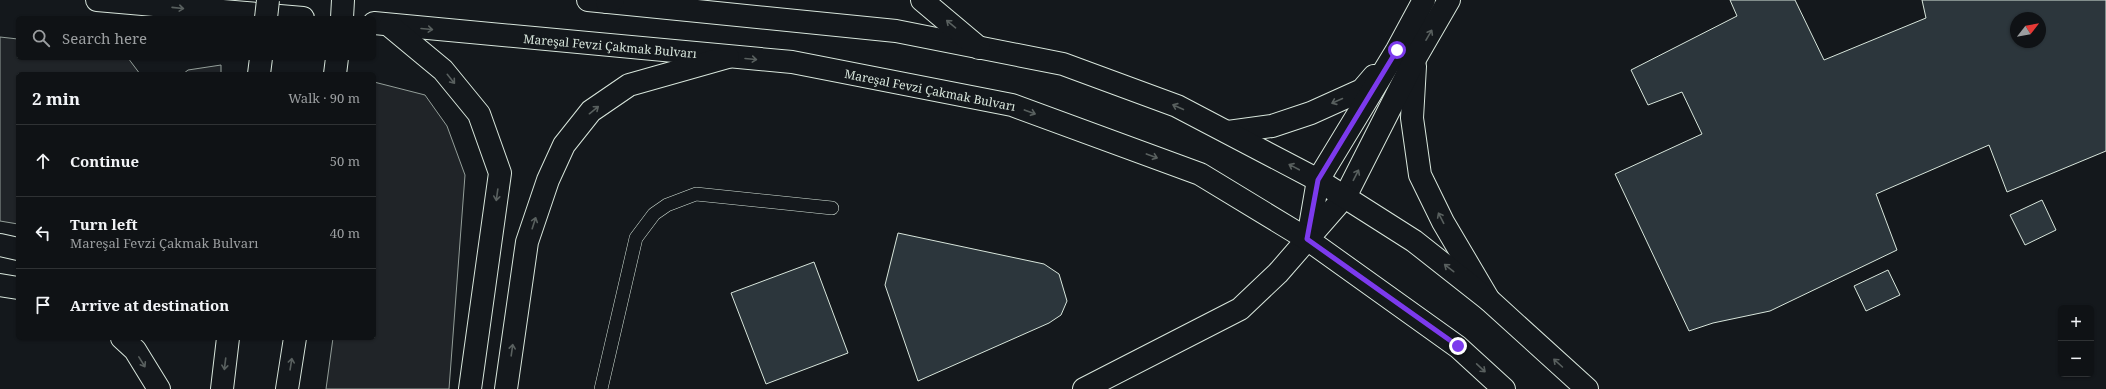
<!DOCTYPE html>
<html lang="en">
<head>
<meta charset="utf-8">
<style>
  body { margin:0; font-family:"Noto Serif",serif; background:#181b1e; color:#f1f3f6 }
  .controls { position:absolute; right:12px; bottom:12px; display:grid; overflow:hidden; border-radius:6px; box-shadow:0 1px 3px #0004 }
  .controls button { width:36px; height:36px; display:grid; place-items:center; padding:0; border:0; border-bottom:1px solid #2f3234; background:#0f1215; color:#f1f3f6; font:20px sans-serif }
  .compass { position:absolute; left:2010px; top:12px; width:36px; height:36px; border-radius:50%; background:#0f1215; box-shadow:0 1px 3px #0004; rotate:59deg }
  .stop { position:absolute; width:12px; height:12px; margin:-9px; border:3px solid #7c3aed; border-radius:50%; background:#fff }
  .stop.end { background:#7c3aed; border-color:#fff; box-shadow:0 1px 4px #0008 }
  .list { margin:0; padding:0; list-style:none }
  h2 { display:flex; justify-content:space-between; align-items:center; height:52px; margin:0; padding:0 16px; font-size:17px }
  h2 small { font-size:13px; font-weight:400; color:#9b9ea0 }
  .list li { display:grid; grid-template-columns:26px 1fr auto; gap:12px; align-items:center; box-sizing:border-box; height:72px; padding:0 16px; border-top:1px solid #2f3234 }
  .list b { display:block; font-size:15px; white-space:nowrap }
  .list p { margin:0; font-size:13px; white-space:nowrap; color:#9b9ea0 }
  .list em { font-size:13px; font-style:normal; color:#9b9ea0 }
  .icon { flex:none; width:22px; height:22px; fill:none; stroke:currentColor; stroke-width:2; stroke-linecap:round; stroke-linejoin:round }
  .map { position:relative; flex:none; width:2106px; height:389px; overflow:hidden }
  .search { position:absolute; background:#0f1215; box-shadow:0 1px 3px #0004; left:16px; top:16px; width:360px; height:44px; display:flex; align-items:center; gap:10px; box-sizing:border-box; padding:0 14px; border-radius:6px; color:#9b9ea0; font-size:15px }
  .panel { position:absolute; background:#0f1215; box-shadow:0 1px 3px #0004; left:16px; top:72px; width:360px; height:268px; border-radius:6px }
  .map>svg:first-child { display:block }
  .green { fill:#202428; stroke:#939e99 }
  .building { fill:#2c363c; stroke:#d8e6dc; fill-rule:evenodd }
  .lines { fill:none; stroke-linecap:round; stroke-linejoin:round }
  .lane-casing { stroke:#d8e6dc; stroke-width:14 }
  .street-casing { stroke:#d8e6dc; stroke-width:24 }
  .primary-casing { stroke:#d8e6dc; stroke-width:24 }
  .highway-casing { stroke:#d8e6dc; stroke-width:24 }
  .lane { stroke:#14181c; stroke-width:13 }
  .street { stroke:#14181c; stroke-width:22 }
  .primary { stroke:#14181c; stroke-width:22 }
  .highway { stroke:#14181c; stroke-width:22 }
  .highway-bridge-casing { stroke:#d8e6dc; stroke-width:24; stroke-linecap:butt }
  .highway-bridge { stroke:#14181c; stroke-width:22 }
  .oneway { stroke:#59605f }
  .route { stroke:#7c3aed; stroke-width:5 }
  .labels { text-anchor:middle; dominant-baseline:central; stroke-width:3; stroke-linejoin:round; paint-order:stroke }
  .street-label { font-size:12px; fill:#d8e6dc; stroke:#14181c }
</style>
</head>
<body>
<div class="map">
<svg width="2106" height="389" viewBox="0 0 2106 389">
  <rect width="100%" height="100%" fill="#14181c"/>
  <g class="green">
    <path d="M0,37l18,2v19h110l12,16h-122v150l-18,-3z"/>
    <path d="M221,65v9h-38l5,-4z"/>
    <path d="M374,82l51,13 22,31 18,49 -16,214h-123l7,-51h41z"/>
  </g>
  <g class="building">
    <path d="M1730,0h65l29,60 102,-42 -4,-18h184v151l-99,41 -18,-47 -113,49 21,56 -127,61 -57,12 -24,8 -74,-157 87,-40 -20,-42 -34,13 -17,-35 106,-54zM2016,18h24v24h-24z"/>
    <path d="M2042,200l14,30 -31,15 -15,-30z"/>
    <path d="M898,233l146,31 15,10 8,27 -6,14 -12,8 -131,58 -33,-96z"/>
    <path d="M814,262l34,91 -82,31 -35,-91z"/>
    <path d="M1888,270l12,25 -34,16 -12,-25z"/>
  </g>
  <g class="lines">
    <defs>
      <path id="lane" d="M601,389l35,-151 18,-24 13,-9 29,-11 136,14"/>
      <g id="street">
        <path d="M1415,66l-3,52 8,57 23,47 46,78"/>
        <path d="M1228,132l44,-6 39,-13 51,-23 12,-14"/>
        <path d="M1308,238l10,-58 79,-130 27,-50"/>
        <path d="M1084,389l156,-80 38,-36 68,-78 70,-138 33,-57"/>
      </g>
      <g id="primary">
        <path d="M97,0l206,18"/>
        <path d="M588,0l308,31 167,33 114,42 141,74 96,61 75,59 98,89"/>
        <path d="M374,23l418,39 220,43 188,69 107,65 151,108 46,42"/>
      </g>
      <g id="highway">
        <path d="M922,0l57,48"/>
        <path d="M607,2l6,-2"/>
        <path d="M342,18l1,-18"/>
        <path d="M390,26l53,44 36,44 21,59 -30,216"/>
        <path d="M259,74l2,-16"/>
        <path d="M335,74l2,-16"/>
        <path d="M0,245l18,4"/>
        <path d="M0,285l18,3"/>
        <path d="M122,338l13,12 24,39"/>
        <path d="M222,389l6,-51"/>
        <path d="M287,389l8,-51"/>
        <path d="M506,389l21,-147 21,-62 16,-35 27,-34 38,-26 99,-28"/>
      </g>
    </defs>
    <use href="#lane" class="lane-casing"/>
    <use href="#street" class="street-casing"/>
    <use href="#primary" class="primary-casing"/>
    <use href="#highway" class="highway-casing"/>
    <use href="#lane" class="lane"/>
    <use href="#street" class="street"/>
    <use href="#primary" class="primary"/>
    <use href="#highway" class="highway"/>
    <defs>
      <path id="highway-bridge" d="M266,18l2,-18"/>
    </defs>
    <use href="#highway-bridge" class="highway-bridge-casing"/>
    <use href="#highway-bridge" class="highway-bridge"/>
  </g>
  <defs><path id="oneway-shaft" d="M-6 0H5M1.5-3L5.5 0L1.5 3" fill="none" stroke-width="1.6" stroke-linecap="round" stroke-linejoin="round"/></defs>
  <g class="oneway">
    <use href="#oneway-shaft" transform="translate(178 8) rotate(6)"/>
    <use href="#oneway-shaft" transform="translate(951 24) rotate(-140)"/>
    <use href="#oneway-shaft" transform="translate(427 29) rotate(5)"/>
    <use href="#oneway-shaft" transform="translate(1429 35) rotate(-60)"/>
    <use href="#oneway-shaft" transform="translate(751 59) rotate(5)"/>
    <use href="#oneway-shaft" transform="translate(451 79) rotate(51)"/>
    <use href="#oneway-shaft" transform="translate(1337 101) rotate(156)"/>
    <use href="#oneway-shaft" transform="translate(1178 107) rotate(-156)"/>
    <use href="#oneway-shaft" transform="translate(594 110) rotate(-39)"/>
    <use href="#oneway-shaft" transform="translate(1030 112) rotate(20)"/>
    <use href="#oneway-shaft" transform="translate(1152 156) rotate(20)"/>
    <use href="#oneway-shaft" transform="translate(1294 167) rotate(-152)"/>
    <use href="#oneway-shaft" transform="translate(1356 175) rotate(-63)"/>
    <use href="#oneway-shaft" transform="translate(497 195) rotate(98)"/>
    <use href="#oneway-shaft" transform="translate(1441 218) rotate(-117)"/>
    <use href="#oneway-shaft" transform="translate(534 223) rotate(-72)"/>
    <use href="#oneway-shaft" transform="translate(1449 268) rotate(-142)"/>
    <use href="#oneway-shaft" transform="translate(512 350) rotate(-82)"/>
    <use href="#oneway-shaft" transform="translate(142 362) rotate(58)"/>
    <use href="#oneway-shaft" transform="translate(1558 363) rotate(-138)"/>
    <use href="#oneway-shaft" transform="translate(225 364) rotate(97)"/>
    <use href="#oneway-shaft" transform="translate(291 364) rotate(-81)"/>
    <use href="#oneway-shaft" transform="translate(1481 368) rotate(43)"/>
  </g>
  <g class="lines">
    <path class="route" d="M1397,50l-79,130 -11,59 151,107"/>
  </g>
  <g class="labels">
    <g class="street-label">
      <text transform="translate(610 46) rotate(5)">Mareşal Fevzi Çakmak Bulvarı</text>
      <text transform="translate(930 90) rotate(11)">Mareşal Fevzi Çakmak Bulvarı</text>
    </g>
  </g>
</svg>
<div class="controls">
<button>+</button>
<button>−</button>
</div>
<svg class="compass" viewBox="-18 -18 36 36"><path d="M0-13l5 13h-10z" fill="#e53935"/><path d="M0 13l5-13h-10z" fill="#9b9ea0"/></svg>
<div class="stop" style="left:1397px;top:50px"></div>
<div class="stop end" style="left:1458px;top:346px"></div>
<div class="search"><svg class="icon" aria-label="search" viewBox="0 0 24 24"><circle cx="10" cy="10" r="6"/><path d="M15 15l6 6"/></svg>Search here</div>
<section class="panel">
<h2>2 min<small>Walk · 90 m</small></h2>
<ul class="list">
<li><svg class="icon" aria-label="ahead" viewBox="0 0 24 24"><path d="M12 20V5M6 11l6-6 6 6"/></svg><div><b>Continue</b></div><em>50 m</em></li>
<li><svg class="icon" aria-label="left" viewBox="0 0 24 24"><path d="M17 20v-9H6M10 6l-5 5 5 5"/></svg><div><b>Turn left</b><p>Mareşal Fevzi Çakmak Bulvarı</p></div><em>40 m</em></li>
<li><svg class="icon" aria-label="arrive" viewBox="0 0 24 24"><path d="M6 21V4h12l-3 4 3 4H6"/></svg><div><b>Arrive at destination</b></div></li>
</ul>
</section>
</div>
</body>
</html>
